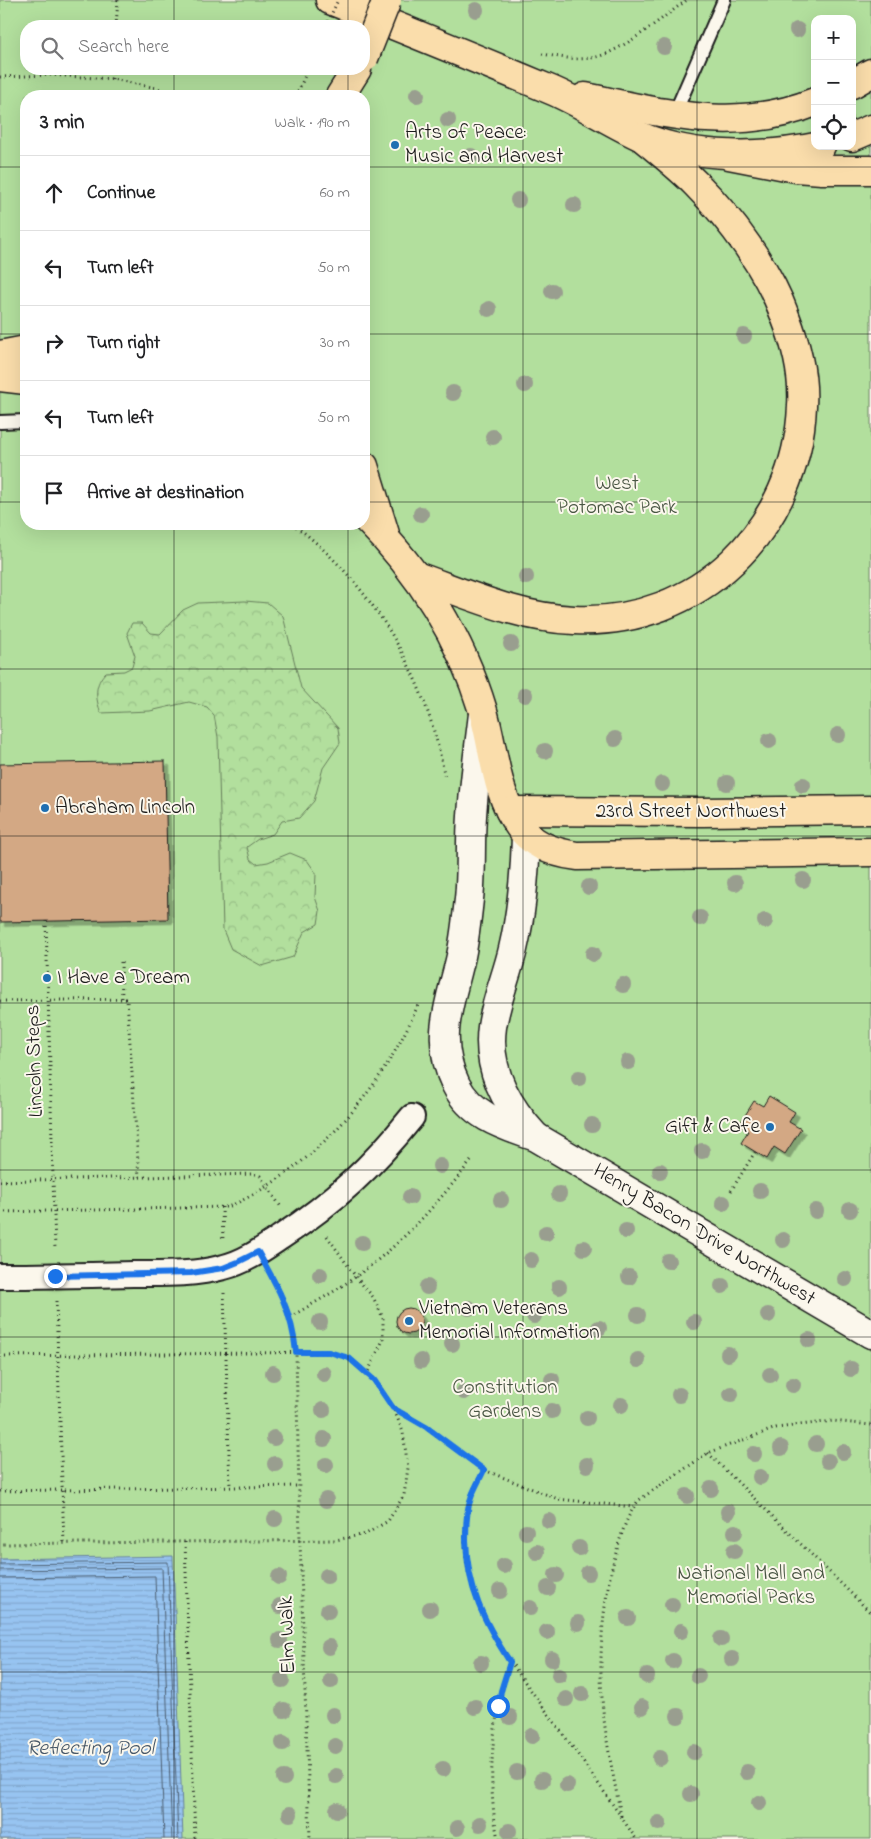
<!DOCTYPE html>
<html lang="en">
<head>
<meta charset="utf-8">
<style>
  body { margin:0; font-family:"Indie Flower",sans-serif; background:#f2f2f2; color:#202124 }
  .controls { position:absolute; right:15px; top:15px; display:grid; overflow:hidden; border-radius:10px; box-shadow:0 5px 20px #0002 }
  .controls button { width:45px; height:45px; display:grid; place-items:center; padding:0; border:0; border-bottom:1px solid #e0e0e0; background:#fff; color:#202124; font:25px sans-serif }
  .stop { position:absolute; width:15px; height:15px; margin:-11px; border:4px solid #1a73e8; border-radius:50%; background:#fff }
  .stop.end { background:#1a73e8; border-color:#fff; box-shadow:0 1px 5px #0008 }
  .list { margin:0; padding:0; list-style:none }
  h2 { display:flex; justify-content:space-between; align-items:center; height:65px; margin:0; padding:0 20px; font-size:21px }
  h2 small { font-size:16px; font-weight:400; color:#757577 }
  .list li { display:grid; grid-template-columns:32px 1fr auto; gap:15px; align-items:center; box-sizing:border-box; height:75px; padding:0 20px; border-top:1px solid #e0e0e0 }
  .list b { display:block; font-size:19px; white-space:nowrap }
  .list em { font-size:16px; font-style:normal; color:#757577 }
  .icon { flex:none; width:28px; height:28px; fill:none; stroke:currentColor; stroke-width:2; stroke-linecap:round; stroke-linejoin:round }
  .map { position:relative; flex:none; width:871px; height:1839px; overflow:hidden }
  .search { position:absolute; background:#fff; box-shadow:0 5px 20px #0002; left:20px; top:20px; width:350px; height:55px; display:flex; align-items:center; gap:12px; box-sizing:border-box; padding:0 18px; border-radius:20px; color:#757577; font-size:19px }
  .panel { position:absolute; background:#fff; box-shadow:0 5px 20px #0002; left:20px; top:90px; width:350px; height:440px; border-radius:20px }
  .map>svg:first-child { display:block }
  .green { fill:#b2df9d; stroke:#677e5c; fill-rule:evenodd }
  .forest { fill:url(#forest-crowns); stroke:#677e5c }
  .water { fill:url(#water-rules); stroke:#66819c }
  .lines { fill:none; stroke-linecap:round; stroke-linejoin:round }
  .shore { stroke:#4d5f71; stroke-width:1 }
  .building { fill:#d3a884; stroke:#1c1c1c; filter:url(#shadow) }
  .lane-casing { stroke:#1c1c1c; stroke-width:16 }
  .street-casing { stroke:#1c1c1c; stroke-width:28 }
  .secondary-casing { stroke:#1c1c1c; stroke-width:31 }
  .primary-casing { stroke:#1c1c1c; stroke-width:31 }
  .highway-casing { stroke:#1c1c1c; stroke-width:31 }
  .path { stroke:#1c1c1c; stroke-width:3; stroke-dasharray:1 4; stroke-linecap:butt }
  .lane { stroke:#fbf7ec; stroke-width:12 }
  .street { stroke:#fbf7ec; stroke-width:24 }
  .secondary { stroke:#fbf7ec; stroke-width:28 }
  .primary { stroke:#faddab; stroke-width:28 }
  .highway { stroke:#faddab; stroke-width:28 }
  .primary-bridge-casing { stroke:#1c1c1c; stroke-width:31; stroke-linecap:butt }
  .path-bridge { stroke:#1c1c1c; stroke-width:3; stroke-dasharray:1 4; stroke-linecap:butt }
  .primary-bridge { stroke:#faddab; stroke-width:28 }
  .tree { fill:#999e8f }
  .route { stroke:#1a73e8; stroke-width:6 }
  .grid { fill:none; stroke:#1c1c1c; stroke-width:1; stroke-opacity:0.55 }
  .poi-dot { fill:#1f6fb2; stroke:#fbf7ec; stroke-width:2 }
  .labels { text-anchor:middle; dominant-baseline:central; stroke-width:4; stroke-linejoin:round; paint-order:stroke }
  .poi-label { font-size:21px; fill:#1c1c1c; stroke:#fbf7ec; text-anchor:start }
  .park-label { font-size:21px; fill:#495643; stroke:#fbf7ec }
  .street-label { font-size:21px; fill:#1c1c1c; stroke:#fbf7ec }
  .water-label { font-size:22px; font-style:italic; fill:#475767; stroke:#fbf7ec }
</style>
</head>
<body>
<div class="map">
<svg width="871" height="1839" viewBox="0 0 871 1839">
  <defs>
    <pattern id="forest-crowns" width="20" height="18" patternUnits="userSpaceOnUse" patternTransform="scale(1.25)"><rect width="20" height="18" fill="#b2df9d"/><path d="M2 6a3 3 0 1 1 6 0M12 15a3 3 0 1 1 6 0" fill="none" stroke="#98bf87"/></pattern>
    <pattern id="water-rules" width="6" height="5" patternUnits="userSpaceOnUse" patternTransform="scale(1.25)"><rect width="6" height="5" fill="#97c4f1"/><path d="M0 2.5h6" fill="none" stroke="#82a8ce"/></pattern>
    <filter id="shadow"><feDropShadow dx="4.5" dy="4.5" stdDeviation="0" flood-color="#0004"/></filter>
  </defs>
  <rect width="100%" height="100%" fill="#fbf7ec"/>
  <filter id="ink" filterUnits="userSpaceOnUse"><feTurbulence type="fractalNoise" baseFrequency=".02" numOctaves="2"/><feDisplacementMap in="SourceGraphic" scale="10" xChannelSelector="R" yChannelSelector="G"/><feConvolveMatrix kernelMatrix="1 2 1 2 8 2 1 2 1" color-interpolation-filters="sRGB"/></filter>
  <g filter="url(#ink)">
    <path class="green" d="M0,0h871v1839h-871zM815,19h37v127h-37zM26,26h338v43h-338zM26,96h338v428h-338z"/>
    <path class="forest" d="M245,601l23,2 15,13 18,72 37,40 2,15 -17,25 -9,33 -15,17 -17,3 -9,13 -15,5 -11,8 3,12 6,5 12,-2 22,-9 17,7 9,13 -1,24 5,14 -2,13 -14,8 -11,25 -31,9 -31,-17 -8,-19 -5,-193 -4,-22 -7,-8 -18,-5 -39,9 -49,2c-6,-15 -7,-29 5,-41l18,-1 8,-4 3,-11 -8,-23 5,-10h10l9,10 9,1 23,-24 15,-7z"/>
    <path class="water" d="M173,1556l10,283h-183v-280z"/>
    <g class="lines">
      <g class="shore">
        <path d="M0,1564l168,-2 10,277"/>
        <path d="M0,1570l162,-2 10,271"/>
        <path d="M0,1578l155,-2 9,263"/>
      </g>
    </g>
    <g class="building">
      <path d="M165,761l3,158 -168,3v-158z"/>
      <path d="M769,1096l26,16 -6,10 12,7 -16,25 -11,-7 -7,12 -26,-16 7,-12 -9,-6 15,-24 9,5z"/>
      <circle cx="409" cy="1321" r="13"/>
    </g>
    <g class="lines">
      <defs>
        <g id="lane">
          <path d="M674,115l50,-115"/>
          <path d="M0,422l26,-1"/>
        </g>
        <path id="street" d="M0,1276c44,0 89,-1 133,-2 30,0 61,1 91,-7 21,-5 39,-18 57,-30 53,-35 91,-70 131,-120"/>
        <g id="secondary">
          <path d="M483,714c-4,34 -9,68 -11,102 -2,27 0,55 -3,83 -2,19 -4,38 -8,57 -10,46 -28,82 -5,129 16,32 49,41 80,52l335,197"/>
          <path d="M526,836c-1,38 -4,75 -13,113 -6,26 -17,51 -21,78 -6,43 15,79 43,109"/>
        </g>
        <g id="primary">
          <path d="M330,0c74,29 147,59 221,90 31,13 60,33 91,47 54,22 123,21 179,9"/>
          <path d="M340,96l17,-27"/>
          <path d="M585,97c80,16 150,37 230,5"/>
          <path d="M852,137l19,-8"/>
          <path d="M0,355l26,-5"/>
          <path d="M0,377l26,3"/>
          <path d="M364,466l21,68"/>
          <path d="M364,516c55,55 96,119 119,195 11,37 12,82 36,115 13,19 36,27 58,30l294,-4"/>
          <path d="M416,576c51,18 103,42 158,44 124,6 223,-91 228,-214 2,-30 -6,-62 -17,-90 -17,-47 -54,-97 -89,-132 -17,-17 -36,-32 -54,-47"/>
          <path d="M510,811l192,1 169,-2"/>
        </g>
        <g id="highway">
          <path d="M852,84l19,-11"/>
          <path d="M729,155l67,13 26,2h49"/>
        </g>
      </defs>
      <use href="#lane" class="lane-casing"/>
      <use href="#street" class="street-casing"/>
      <use href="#secondary" class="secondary-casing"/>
      <use href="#primary" class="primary-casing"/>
      <use href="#highway" class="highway-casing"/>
      <g class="path">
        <path d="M116,26l2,-26"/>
        <path d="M542,54c18,3 36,7 54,3 27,-6 67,-40 91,-57"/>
        <path d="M0,77l50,-2 62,4 83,17"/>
        <path d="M112,79l1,-10"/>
        <path d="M296,96l12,-27"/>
        <path d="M292,524c17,11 32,26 46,40 57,60 93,134 107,215"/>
        <path d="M46,921l9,329"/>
        <path d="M121,962l1,37"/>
        <path d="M0,1001l127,-2 12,178"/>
        <path d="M0,1181l253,-7 7,2 21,31"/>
        <path d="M731,1191l24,-39"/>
        <path d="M222,1207l1,35"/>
        <path d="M0,1212l228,-5c86,-38 154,-117 190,-202"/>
        <path d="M327,1236l29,41 17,20 10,21v22l-16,34"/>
        <path d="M271,1275c14,25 22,48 25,77l4,189 10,298"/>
        <path d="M224,1293l6,194"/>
        <path d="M56,1301l8,243"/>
        <path d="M290,1317c22,-13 45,-25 65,-40 45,-31 82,-73 116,-116"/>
        <path d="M0,1356l329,-4 20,6 25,22 19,27 10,25 5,36 -4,27 -16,26 -22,13 -30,6 -336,4"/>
        <path d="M394,1408l32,19 58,43 74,29 75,8"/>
        <path d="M708,1453l163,160"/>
        <path d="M484,1470c-5,10 -12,21 -14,31 -22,89 37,156 85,222 28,38 55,77 81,116"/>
        <path d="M0,1491l298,-5"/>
        <path d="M185,1542l10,297"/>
        <path d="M621,1816c-5,-27 -11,-55 -15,-82 -9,-59 -6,-121 9,-178 6,-20 11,-40 24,-56l69,-47 68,-25 57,-7 38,4"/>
        <path d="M498,1839c-12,-59 -6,-120 12,-177"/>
      </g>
      <use href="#lane" class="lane"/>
      <use href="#street" class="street"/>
      <use href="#secondary" class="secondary"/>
      <use href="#primary" class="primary"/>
      <use href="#highway" class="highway"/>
      <defs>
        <path id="primary-bridge" d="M364,58l23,-58"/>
      </defs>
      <use href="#primary-bridge" class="primary-bridge-casing"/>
      <path class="path-bridge" d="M326,26l12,-26"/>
      <use href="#primary-bridge" class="primary-bridge"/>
    </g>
    <g class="tree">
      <circle cx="476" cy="10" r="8"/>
      <circle cx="797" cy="30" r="8"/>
      <circle cx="664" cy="47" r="8"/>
      <circle cx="417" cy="95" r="8"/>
      <circle cx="448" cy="120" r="8"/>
      <circle cx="471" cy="156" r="8"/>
      <circle cx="518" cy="200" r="8"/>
      <circle cx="574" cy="205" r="8"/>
      <circle cx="552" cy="291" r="8"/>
      <circle cx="489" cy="309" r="8"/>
      <circle cx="744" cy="336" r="8"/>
      <circle cx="525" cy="385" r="8"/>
      <circle cx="453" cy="393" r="8"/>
      <circle cx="493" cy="437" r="8"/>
      <circle cx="421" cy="514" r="8"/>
      <circle cx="526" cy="577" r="8"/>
      <circle cx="511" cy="644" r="8"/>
      <circle cx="525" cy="695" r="8"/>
      <circle cx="838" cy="735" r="8"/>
      <circle cx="615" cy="739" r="8"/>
      <circle cx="769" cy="741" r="8"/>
      <circle cx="545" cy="751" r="8"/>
      <circle cx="727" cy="783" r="8"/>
      <circle cx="662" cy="784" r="8"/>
      <circle cx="803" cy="785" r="8"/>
      <circle cx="803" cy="880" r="8"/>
      <circle cx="735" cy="883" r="8"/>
      <circle cx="589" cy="887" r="8"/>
      <circle cx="700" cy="918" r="8"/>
      <circle cx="765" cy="921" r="8"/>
      <circle cx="593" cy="954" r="8"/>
      <circle cx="623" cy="985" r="8"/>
      <circle cx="628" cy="1062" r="8"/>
      <circle cx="579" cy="1078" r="8"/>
      <circle cx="592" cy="1125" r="8"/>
      <circle cx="702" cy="1151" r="8"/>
      <circle cx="440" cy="1166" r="8"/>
      <circle cx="660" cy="1171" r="8"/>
      <circle cx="760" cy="1191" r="8"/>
      <circle cx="559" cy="1194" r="8"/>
      <circle cx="410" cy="1197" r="8"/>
      <circle cx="501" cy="1200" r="8"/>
      <circle cx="723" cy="1203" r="8"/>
      <circle cx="850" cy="1210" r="8"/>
      <circle cx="816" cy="1211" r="8"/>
      <circle cx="626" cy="1231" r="8"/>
      <circle cx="546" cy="1233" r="8"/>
      <circle cx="783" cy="1240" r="8"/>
      <circle cx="362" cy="1243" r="8"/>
      <circle cx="584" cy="1248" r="8"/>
      <circle cx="531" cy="1260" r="8"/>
      <circle cx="668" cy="1261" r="8"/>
      <circle cx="320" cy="1275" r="8"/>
      <circle cx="629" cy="1277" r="8"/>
      <circle cx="845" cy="1279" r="8"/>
      <circle cx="722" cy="1286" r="8"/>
      <circle cx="427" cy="1287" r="8"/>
      <circle cx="559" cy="1287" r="8"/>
      <circle cx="469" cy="1308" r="8"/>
      <circle cx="638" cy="1315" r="8"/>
      <circle cx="768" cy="1315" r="8"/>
      <circle cx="534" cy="1316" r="8"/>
      <circle cx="320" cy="1322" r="8"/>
      <circle cx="694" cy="1322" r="8"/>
      <circle cx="599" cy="1328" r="8"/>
      <circle cx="809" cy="1340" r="8"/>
      <circle cx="452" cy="1344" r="8"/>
      <circle cx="728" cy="1354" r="8"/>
      <circle cx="638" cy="1360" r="8"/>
      <circle cx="421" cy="1361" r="8"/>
      <circle cx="851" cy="1369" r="8"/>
      <circle cx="273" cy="1373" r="8"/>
      <circle cx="324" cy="1374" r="8"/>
      <circle cx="770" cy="1375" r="8"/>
      <circle cx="552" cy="1380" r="8"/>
      <circle cx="793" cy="1385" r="8"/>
      <circle cx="464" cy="1392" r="8"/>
      <circle cx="731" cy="1394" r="8"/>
      <circle cx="679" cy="1395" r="8"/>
      <circle cx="621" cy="1405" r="8"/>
      <circle cx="323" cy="1410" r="8"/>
      <circle cx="552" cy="1411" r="8"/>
      <circle cx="587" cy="1418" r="8"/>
      <circle cx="274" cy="1438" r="8"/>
      <circle cx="324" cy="1439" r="8"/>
      <circle cx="816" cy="1444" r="8"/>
      <circle cx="781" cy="1448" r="8"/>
      <circle cx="843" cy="1452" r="8"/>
      <circle cx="754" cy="1454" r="8"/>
      <circle cx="828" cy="1461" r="8"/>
      <circle cx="275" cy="1464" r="8"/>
      <circle cx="326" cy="1465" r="8"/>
      <circle cx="587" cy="1465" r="8"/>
      <circle cx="760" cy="1477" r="8"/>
      <circle cx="711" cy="1489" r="8"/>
      <circle cx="687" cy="1496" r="8"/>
      <circle cx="326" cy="1500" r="8"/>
      <circle cx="728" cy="1512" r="8"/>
      <circle cx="275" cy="1519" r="8"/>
      <circle cx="549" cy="1521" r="8"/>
      <circle cx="526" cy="1532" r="8"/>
      <circle cx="735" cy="1532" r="8"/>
      <circle cx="579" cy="1548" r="8"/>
      <circle cx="734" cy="1551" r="8"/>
      <circle cx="537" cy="1552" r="8"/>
      <circle cx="504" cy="1566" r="8"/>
      <circle cx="588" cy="1573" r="8"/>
      <circle cx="556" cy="1575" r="8"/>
      <circle cx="327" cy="1576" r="8"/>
      <circle cx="279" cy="1577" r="8"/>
      <circle cx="548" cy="1588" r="8"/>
      <circle cx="500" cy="1591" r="8"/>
      <circle cx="672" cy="1605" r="8"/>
      <circle cx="280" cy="1606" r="8"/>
      <circle cx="530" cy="1608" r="8"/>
      <circle cx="430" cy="1609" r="8"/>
      <circle cx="328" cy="1611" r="8"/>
      <circle cx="628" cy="1618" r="8"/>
      <circle cx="578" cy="1623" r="8"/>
      <circle cx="681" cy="1631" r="8"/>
      <circle cx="547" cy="1632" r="8"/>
      <circle cx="721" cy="1639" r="8"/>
      <circle cx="280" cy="1640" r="8"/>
      <circle cx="329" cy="1647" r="8"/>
      <circle cx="552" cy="1659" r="8"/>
      <circle cx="732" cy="1659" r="8"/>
      <circle cx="673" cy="1661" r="8"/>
      <circle cx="481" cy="1663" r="8"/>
      <circle cx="559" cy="1675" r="8"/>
      <circle cx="647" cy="1676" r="8"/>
      <circle cx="698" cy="1676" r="8"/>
      <circle cx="282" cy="1680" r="8"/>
      <circle cx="331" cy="1681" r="8"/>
      <circle cx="582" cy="1694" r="8"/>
      <circle cx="566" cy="1699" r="8"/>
      <circle cx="475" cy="1707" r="8"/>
      <circle cx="642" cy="1707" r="8"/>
      <circle cx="284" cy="1710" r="8"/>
      <circle cx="333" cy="1715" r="8"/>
      <circle cx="678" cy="1716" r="8"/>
      <circle cx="510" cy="1717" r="8"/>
      <circle cx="532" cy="1736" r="8"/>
      <circle cx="283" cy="1743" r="8"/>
      <circle cx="335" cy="1746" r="8"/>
      <circle cx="694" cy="1752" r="8"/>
      <circle cx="660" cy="1758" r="8"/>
      <circle cx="443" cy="1769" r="8"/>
      <circle cx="517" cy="1772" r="8"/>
      <circle cx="747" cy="1772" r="8"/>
      <circle cx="336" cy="1776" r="8"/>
      <circle cx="284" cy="1778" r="8"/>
      <circle cx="542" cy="1780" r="8"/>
      <circle cx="567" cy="1785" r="8"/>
      <circle cx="691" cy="1794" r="8"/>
      <circle cx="759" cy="1803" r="8"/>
      <circle cx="337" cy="1810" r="8"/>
      <circle cx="290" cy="1814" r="8"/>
      <circle cx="659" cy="1823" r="8"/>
      <circle cx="480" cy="1824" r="8"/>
      <circle cx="457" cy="1828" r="8"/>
      <circle cx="509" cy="1831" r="8"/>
    </g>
  </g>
  <g class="lines" filter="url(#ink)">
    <path class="route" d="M55,1276l136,-3 32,-5 15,-6 20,-10c20,35 34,60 38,100h33l20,6 25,22 19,28 33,19 58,43c-4,9 -10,19 -13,28 -5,13 -5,29 -5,42 1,48 18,82 44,122l-9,29 -3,15"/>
  </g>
  <path class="grid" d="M174,0v26M348,0v26M523,0v1839M697,0v1839M174,69v27M348,69v27M0,167h26M364,167h507M0,334h26M364,334h507M0,502h26M364,502h507M174,524v1315M348,524v1315M0,669h871M0,836h871M0,1003h871M0,1170h871M0,1337h871M0,1505h871M0,1672h871"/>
  <g class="poi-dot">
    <circle cx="395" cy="145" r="5"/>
    <circle cx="45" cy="808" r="5"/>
    <circle cx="47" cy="978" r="5"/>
    <circle cx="770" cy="1127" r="5"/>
    <circle cx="409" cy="1321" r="5"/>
  </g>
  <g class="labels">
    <g class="poi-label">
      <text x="405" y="133">Arts of Peace:<tspan x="405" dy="24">Music and Harvest</tspan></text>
      <text x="55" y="808">Abraham Lincoln</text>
      <text x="57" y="978">I Have a Dream</text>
      <text x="760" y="1127" text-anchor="end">Gift &amp; Cafe</text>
      <text x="419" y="1309">Vietnam Veterans<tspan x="419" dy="24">Memorial Information</tspan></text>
    </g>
    <g class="park-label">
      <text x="617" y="484">West<tspan x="617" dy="24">Potomac Park</tspan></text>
      <text x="505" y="1388">Constitution<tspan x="505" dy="24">Gardens</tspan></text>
      <text x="751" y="1574">National Mall and<tspan x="751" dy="24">Memorial Parks</tspan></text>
    </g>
    <g class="street-label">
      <text x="691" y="812">23rd Street Northwest</text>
      <text transform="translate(35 1061) rotate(-92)">Lincoln Steps</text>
      <text transform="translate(704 1235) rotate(31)">Henry Bacon Drive Northwest</text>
      <text transform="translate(288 1635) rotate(-92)">Elm Walk</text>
    </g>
    <g class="water-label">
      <text x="90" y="1749">Reflecting Pool</text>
    </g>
  </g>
</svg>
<div class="controls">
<button>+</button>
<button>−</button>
<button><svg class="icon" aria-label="locate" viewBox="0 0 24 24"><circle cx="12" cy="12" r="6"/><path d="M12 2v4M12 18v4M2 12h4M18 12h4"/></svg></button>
</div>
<div class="stop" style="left:498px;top:1706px"></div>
<div class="stop end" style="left:55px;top:1276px"></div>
<div class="search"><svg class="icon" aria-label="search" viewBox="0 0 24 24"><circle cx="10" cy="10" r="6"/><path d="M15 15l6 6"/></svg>Search here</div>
<section class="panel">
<h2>3 min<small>Walk · 190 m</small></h2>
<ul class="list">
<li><svg class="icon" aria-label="ahead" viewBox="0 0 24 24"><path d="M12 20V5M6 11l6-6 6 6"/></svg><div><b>Continue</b></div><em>60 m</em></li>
<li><svg class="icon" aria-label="left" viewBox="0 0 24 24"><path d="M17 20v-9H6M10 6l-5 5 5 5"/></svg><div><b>Turn left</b></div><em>50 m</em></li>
<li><svg class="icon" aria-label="right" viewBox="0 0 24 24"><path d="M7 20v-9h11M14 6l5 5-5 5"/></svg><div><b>Turn right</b></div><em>30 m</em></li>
<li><svg class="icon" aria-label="left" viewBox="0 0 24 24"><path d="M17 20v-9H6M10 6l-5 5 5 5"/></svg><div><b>Turn left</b></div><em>50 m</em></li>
<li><svg class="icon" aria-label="arrive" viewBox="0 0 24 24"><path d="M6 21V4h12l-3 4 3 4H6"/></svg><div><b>Arrive at destination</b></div></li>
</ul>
</section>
</div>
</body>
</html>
